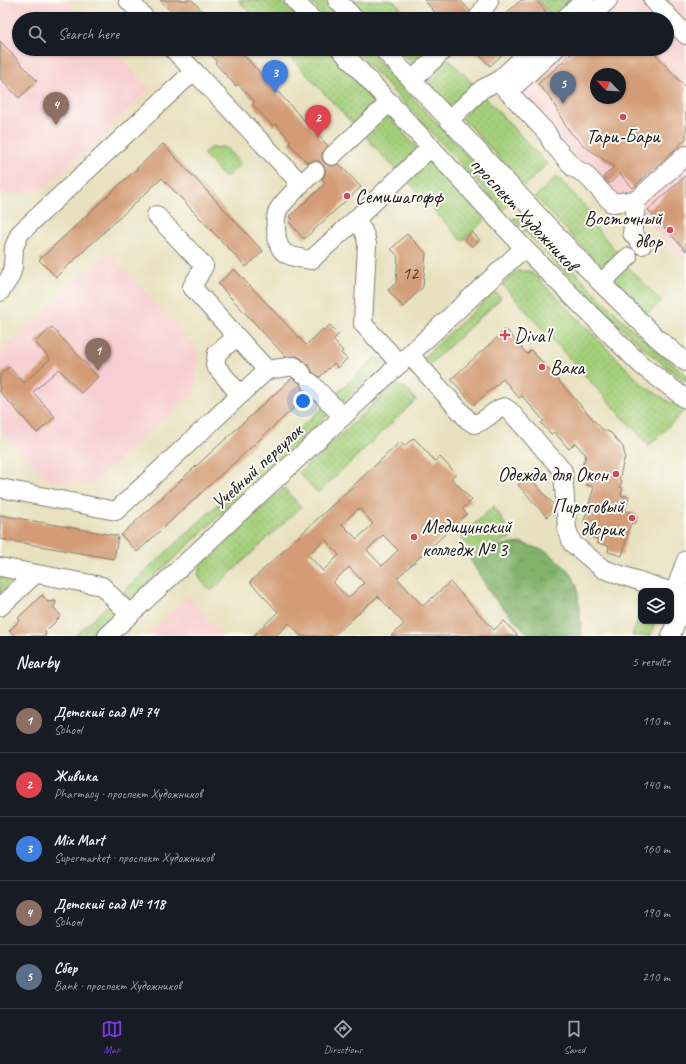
<!DOCTYPE html>
<html lang="en">
<head>
<meta charset="utf-8">
<style>
  body { margin:0; font-family:Caveat,sans-serif; background:#242831; color:#f1f3f6 }
  .controls { position:absolute; right:12px; bottom:12px; display:grid; overflow:hidden; border-radius:8px; box-shadow:0 1px 3px #0004 }
  .controls button { width:36px; height:36px; display:grid; place-items:center; padding:0; border:0; border-bottom:1px solid #363941; background:#171b24; color:#f1f3f6; font:20px sans-serif }
  .compass { position:absolute; left:590px; top:68px; width:36px; height:36px; border-radius:50%; background:#171b24; box-shadow:0 1px 3px #0004; rotate:295deg }
  .you { position:absolute; left:303px; top:401px; width:14px; height:14px; margin:-10px; border:3px solid #fff; border-radius:50%; background:#1a73e8; box-shadow:0 0 0 6px #1a73e833 }
  .badge { display:grid; place-items:center; width:26px; height:26px; border-radius:50%; background:#7c3aed; color:#fff; font-size:13px; font-weight:700 }
  .pin { position:absolute; translate:-50% -33px; filter:drop-shadow(0 1px 2px #0008) }
  .pin::after { content:''; position:absolute; top:21px; width:14px; height:12px; background:inherit; clip-path:polygon(0 0,100% 0,50% 100%) }
  .list { margin:0; padding:0; list-style:none }
  h2 { display:flex; justify-content:space-between; align-items:center; height:52px; margin:0; padding:0 16px; font-size:17px }
  h2 small { font-size:13px; font-weight:400; color:#9ea1a6 }
  .list li { display:grid; grid-template-columns:26px 1fr auto; gap:12px; align-items:center; box-sizing:border-box; height:64px; padding:0 16px; border-top:1px solid #363941 }
  .list b { display:block; font-size:15px; white-space:nowrap }
  .list p { margin:0; font-size:13px; white-space:nowrap; color:#9ea1a6 }
  .list em { font-size:13px; font-style:normal; color:#9ea1a6 }
  .icon { flex:none; width:22px; height:22px; fill:none; stroke:currentColor; stroke-width:2; stroke-linecap:round; stroke-linejoin:round }
  .map { position:relative; flex:none; width:686px; height:636px; overflow:hidden }
  .search { position:absolute; background:#171b24; box-shadow:0 1px 3px #0004; left:12px; right:12px; top:12px; height:44px; display:flex; align-items:center; gap:10px; box-sizing:border-box; padding:0 14px; border-radius:22px; color:#9ea1a6; font-size:15px }
  .sheet { height:372px; background:#171b24 }
  nav { display:flex; justify-content:space-around; align-items:center; box-sizing:border-box; height:56px; border-top:1px solid #363941; background:#171b24; font-size:11px; color:#9ea1a6 }
  nav a { display:grid; justify-items:center; gap:2px }
  nav .on { color:#7c3aed }
  .map>svg:first-child { display:block }
  .built { fill:#f7cfd0; fill-rule:evenodd }
  .grass { fill:url(#grass-dots); stroke:#60764c }
  .forest { fill:url(#forest-crowns); stroke:#506744 }
  .building { fill:#d39c76; fill-rule:evenodd }
  .lines { fill:none; stroke-linecap:round; stroke-linejoin:round }
  .minor-casing { stroke:#827e6e; stroke-width:20 }
  .minor { stroke:#fff; stroke-width:18 }
  .poi-dot { fill:#d1495b; stroke:#fdfcf7; stroke-width:1.5 }
  .labels { text-anchor:middle; dominant-baseline:central; stroke-width:4; stroke-linejoin:round; paint-order:stroke }
  .number-label { font-size:18px; fill:#4a3c32 }
  .poi-label { font-size:20px; fill:#1c1c1c; stroke:#fdfcf7; text-anchor:start }
  .street-label { font-size:20px; fill:#1c1c1c; stroke:#fdfcf7 }
</style>
</head>
<body>
<div class="map">
<svg width="686" height="636" viewBox="0 0 686 636">
  <defs>
    <pattern id="grass-dots" width="8" height="8" patternUnits="userSpaceOnUse"><rect width="8" height="8" fill="#a4cf7c"/><path d="M2 2h.1M6 6h.1" fill="none" stroke="#8db16b" stroke-width="1.8" stroke-linecap="round"/></pattern>
    <pattern id="forest-crowns" width="20" height="18" patternUnits="userSpaceOnUse"><rect width="20" height="18" fill="#83b26c"/><path d="M2 6a3 3 0 1 1 6 0M12 15a3 3 0 1 1 6 0" fill="none" stroke="#6a9058"/></pattern>
  </defs>
  <rect width="100%" height="100%" fill="#fdfcf7"/>
  <filter id="ink" filterUnits="userSpaceOnUse"><feTurbulence type="fractalNoise" baseFrequency=".025" numOctaves="2"/><feDisplacementMap in="SourceGraphic" scale="8" xChannelSelector="R" yChannelSelector="G"/><feConvolveMatrix kernelMatrix="1 2 1 2 8 2 1 2 1" color-interpolation-filters="sRGB"/></filter>
  <filter id="wash" filterUnits="userSpaceOnUse"><feTurbulence type="fractalNoise" baseFrequency=".012" numOctaves="4" result="noise"/><feDisplacementMap in="SourceGraphic" scale="16" xChannelSelector="R" yChannelSelector="G"/><feGaussianBlur stdDeviation="0.9" result="paint"/><feColorMatrix in="noise" values="0 0 0 0 0 0 0 0 0 0 0 0 0 0 0 0 0 1.4 0 .05"/><feComposite in="paint" operator="in"/></filter>
  <g filter="url(#wash)">
    <rect width="100%" height="100%" fill="#e8e1bf"/>
    <g class="built">
      <path d="M0,0h54l17,5 13,14h-65v30h93l38,40 -76,72 -33,28 -22,5h-19z"/>
      <path d="M598,0h88v263l-60,-65 -14,2 -107,-115 40,-36h122v-30h-89zM596,74h24v24h-24z"/>
      <path d="M108,252l90,97 -3,42 -105,95 -42,-6 -48,-50v-78z"/>
      <path d="M189,596l33,40h-77z"/>
    </g>
    <g class="grass">
      <path d="M238,0h42l18,19h-42z"/>
      <path d="M309,0h14l17,19h-14z"/>
      <path d="M352,0h41l18,19h-41z"/>
      <path d="M537,0h36l-16,19h-14l6,-6z"/>
      <path d="M283,49h43l49,53 -23,21z"/>
      <path d="M354,49h14l143,154 -8,7z"/>
      <path d="M398,49h39l-22,18z"/>
      <path d="M446,56l31,32 -25,20 -28,-30z"/>
      <path d="M483,95l64,69 -22,22 -63,-68z"/>
      <path d="M385,114l34,35 -21,23 -35,-38z"/>
      <path d="M225,147l16,17 -16,14 -22,-25 8,-5z"/>
      <path d="M429,160l56,60 -23,21 -56,-62z"/>
      <path d="M557,176l38,41 -5,4 27,31 -15,16 -67,-71z"/>
      <path d="M520,212c52,58 104,115 166,162v8c-64,-47 -118,-107 -173,-163z"/>
      <path d="M627,266l34,35 -14,14 -34,-35z"/>
      <path d="M518,271h11l8,6 107,109 40,25 -35,35 -147,-162z"/>
      <path d="M495,291l6,7 -75,70 -2,-7v-4z"/>
      <path d="M377,356l7,7 -42,40 -7,-8z"/>
      <path d="M395,384l11,4 10,12 -98,93 -19,-20z"/>
      <path d="M325,405l6,7 -204,190 -7,-7z"/>
      <path d="M284,488l17,19 -90,84c-10,-10 -17,-14 -9,-28z"/>
      <path d="M494,506l18,31 -37,17 -15,-17z"/>
      <path d="M6,572l13,2 -19,20v-17z"/>
      <path d="M111,602l7,8 -28,26h-15z"/>
      <path d="M641,610v11h15l-6,15h-18z"/>
    </g>
    <path class="forest" d="M522,543l26,9 23,21 6,13 5,50h-52l-38,-40 -22,-37 31,-14z"/>
    <g id="blocks">
      <g class="building">
        <path d="M160,0h32l18,19h-32z"/>
        <path d="M424,0h36l10,11 -3,8h-26z"/>
        <path d="M521,0h15l11,13 -7,6h-40z"/>
        <path d="M0,41l37,40 -18,17 -19,-20z"/>
        <path d="M205,49h33l90,97 -6,7v6l2,4 5,3h6l4,-2 22,23 -57,52 -15,-17 3,-3 -2,-3 36,-33 -4,-4 3,-5v-6l-3,-4 -4,-3h-6l-4,2 -19,-20 2,-2 -15,-17 -3,2 -21,-22 3,-2 -17,-18 -2,2 -21,-23 2,-2z"/>
        <path d="M474,49h34l-18,17z"/>
        <path d="M577,49h74l35,39v51l-53,49 -13,-14 -11,10 -6,-7 11,-10 -31,-22 -12,-12 -7,-10 -14,-26 -12,-13zM596,74h24v24h-24z"/>
        <path d="M163,144l100,107 -17,16 -84,-89 -106,99 -17,-17z"/>
        <path d="M686,175v76l-38,-41z"/>
        <path d="M472,232l8,8 -8,7 -7,-8z"/>
        <path d="M407,234l19,19 -3,34 -20,20 -15,-17 8,-7 2,-27 -7,-7z"/>
        <path d="M234,269l72,76 17,-16 1,1 6,-5 9,9 -6,6 10,11 -2,2 6,6 -9,9 -4,-5 -14,14 -8,-5 -3,-7 -8,-7 -4,-2 -11,1 -68,-73z"/>
        <path d="M52,327l46,50 -17,16 -22,-24 -26,23 22,25 -18,16 -37,-41v-17l9,-8 15,16 26,-24 -15,-17z"/>
        <path d="M503,330l5,1 3,5 16,18 4,-4 59,66 12,13 9,4 12,14 2,9 -6,24 3,1 -2,6 3,1 -2,7 8,2 -4,14 9,2 3,4 -1,5 -6,3 -8,31 -14,-4 1,-6 -12,-3 1,-4 -13,-4 3,-9 -5,-2 11,-37 -8,-2 3,-13 -8,-2 5,-15 -11,-12 -6,6 -15,-17 -3,2 -10,-11 3,-2 -22,-25 -3,2 -16,-19 -29,26 -23,-26 49,-44z"/>
        <path d="M292,378l8,5 2,6 6,6 -171,157 -16,-17z"/>
        <path d="M414,438l21,23 5,-4 16,17 -5,4 21,22 -10,9 5,5 -70,64 26,28 27,-24 44,48 10,-9 14,15h-127l13,-12 -26,-28 -45,40h-32l-12,-13 -13,13h-23l25,-24 -28,-30 150,-140 4,4zM359,508l14,16 -16,15 -15,-15zM383,535l15,15 -16,16 -15,-16zM325,539l14,16 -16,16 -15,-16zM349,567l15,16 -16,15 -15,-16z"/>
        <path d="M528,476l27,30v3l-8,8 -29,-32z"/>
        <path d="M0,515l118,21 -4,23 -114,-20z"/>
        <path d="M42,595l6,7 8,-1 -2,7 7,8 -16,16 1,4h-31l-6,-5 11,-11 -2,-2z"/>
      </g>
    </g>
  </g>
  <g filter="url(#ink)">
    <use href="#blocks" fill-opacity="0" stroke="#827e6e" stroke-width="1"/>
    <g class="lines">
      <defs>
        <g id="minor">
          <path d="M128,0l18,19"/>
          <path d="M294,0l18,19"/>
          <path d="M337,0l18,19"/>
          <path d="M653,0l33,35"/>
          <path d="M477,19l12,-18 -2,-1"/>
          <path d="M564,19l21,-19"/>
          <path d="M588,19l20,-19"/>
          <path d="M173,49l128,135 14,-13"/>
          <path d="M340,49l184,199 117,117 45,34"/>
          <path d="M383,49l218,234 56,55 29,24"/>
          <path d="M412,80l33,-31"/>
          <path d="M498,81l49,52 5,10 14,16 8,9 11,6 27,29 25,-3"/>
          <path d="M508,92l47,-43"/>
          <path d="M449,120l33,-31 16,-8 34,-32"/>
          <path d="M332,156l58,-54"/>
          <path d="M301,184c-7,8 -15,15 -21,23 -4,5 -5,15 -4,21 1,28 11,28 35,32l44,-40"/>
          <path d="M156,215l48,51 -12,21 75,83 27,-4 8,7"/>
          <path d="M642,245l-10,-12 5,-33 49,-45"/>
          <path d="M601,283l27,-26"/>
          <path d="M0,292l10,-15 3,-10 1,-20 6,-14 174,-162"/>
          <path d="M237,337l-20,16 -2,12 25,30"/>
          <path d="M410,355l58,65 6,4c12,-2 17,-13 30,-17l6,4 53,60 4,58 5,14 31,26 66,22"/>
          <path d="M400,364l-37,-40 4,-80c-1,-10 -5,-17 -12,-24l76,-73"/>
          <path d="M310,382l33,35"/>
          <path d="M0,488l116,23 151,-141"/>
          <path d="M0,567l102,19 28,29"/>
          <path d="M671,602l15,-42"/>
          <path d="M0,607l35,-33"/>
          <path d="M107,636l417,-388"/>
          <path d="M671,636l15,-43"/>
        </g>
      </defs>
      <use href="#minor" class="minor-casing"/>
      <use href="#minor" class="minor"/>
    </g>
  </g>
  <g class="poi-dot">
    <circle cx="623" cy="117" r="4"/>
    <circle cx="347" cy="196" r="4"/>
    <circle cx="670" cy="230" r="4"/>
    <path d="M503 329h4v4h4v4h-4v4h-4v-4h-4v-4h4z"/>
    <circle cx="542" cy="367" r="4"/>
    <circle cx="616" cy="474" r="4"/>
    <circle cx="632" cy="518" r="4"/>
    <circle cx="414" cy="537" r="4"/>
  </g>
  <g class="labels">
    <g class="number-label">
      <text x="410" y="273">12</text>
    </g>
    <g class="poi-label">
      <text x="623" y="136" text-anchor="middle">Тари-Бари</text>
      <text x="355" y="196">Семишагофф</text>
      <text x="662" y="218" text-anchor="end">Восточный<tspan x="662" dy="23">двор</tspan></text>
      <text x="514" y="335">Diva'l</text>
      <text x="550" y="367">Вака</text>
      <text x="608" y="474" text-anchor="end">Одежда для Окон</text>
      <text x="624" y="506" text-anchor="end">Пироговый<tspan x="624" dy="23">дворик</tspan></text>
      <text x="422" y="526">Медицинский<tspan x="422" dy="23">колледж № 3</tspan></text>
    </g>
    <g class="street-label">
      <text transform="translate(524 214) rotate(47)">проспект Художников</text>
      <text transform="translate(257 467) rotate(-43)">Учебный переулок</text>
    </g>
  </g>
</svg>
<div class="controls">
<button><svg class="icon" aria-label="layers" viewBox="0 0 24 24"><path d="M12 4l9 5-9 5-9-5zM3 14l9 5 9-5"/></svg></button>
</div>
<svg class="compass" viewBox="-18 -18 36 36"><path d="M0-13l5 13h-10z" fill="#e53935"/><path d="M0 13l5-13h-10z" fill="#9ea1a6"/></svg>
<div class="you"></div>
<div class="pin badge" style="left:98px;top:371px;background:#8d6e63">1</div>
<div class="pin badge" style="left:318px;top:138px;background:#e0444e">2</div>
<div class="pin badge" style="left:275px;top:93px;background:#3f7fe0">3</div>
<div class="pin badge" style="left:56px;top:125px;background:#8d6e63">4</div>
<div class="pin badge" style="left:563px;top:104px;background:#5c6f8a">5</div>
<div class="search"><svg class="icon" aria-label="search" viewBox="0 0 24 24"><circle cx="10" cy="10" r="6"/><path d="M15 15l6 6"/></svg>Search here</div>
</div>
<section class="sheet">
<h2>Nearby<small>5 results</small></h2>
<ul class="list">
<li><span class="badge" style="background:#8d6e63">1</span><div><b>Детский сад № 74</b><p>School</p></div><em>110 m</em></li>
<li><span class="badge" style="background:#e0444e">2</span><div><b>Живика</b><p>Pharmacy · проспект Художников</p></div><em>140 m</em></li>
<li><span class="badge" style="background:#3f7fe0">3</span><div><b>Mix Mart</b><p>Supermarket · проспект Художников</p></div><em>160 m</em></li>
<li><span class="badge" style="background:#8d6e63">4</span><div><b>Детский сад № 118</b><p>School</p></div><em>190 m</em></li>
<li><span class="badge" style="background:#5c6f8a">5</span><div><b>Сбер</b><p>Bank · проспект Художников</p></div><em>210 m</em></li>
</ul>
</section>
<nav>
<a class="on"><svg class="icon" aria-label="map" viewBox="0 0 24 24"><path d="M3 6l6-2 6 2 6-2v14l-6 2-6-2-6 2zM9 4v14M15 6v14"/></svg>Map</a>
<a><svg class="icon" aria-label="directions" viewBox="0 0 24 24"><path d="M12 3l9 9-9 9-9-9zM9 14v-3h6M13 9l2 2-2 2"/></svg>Directions</a>
<a><svg class="icon" aria-label="saved" viewBox="0 0 24 24"><path d="M7 4h10v16l-5-4-5 4z"/></svg>Saved</a>
</nav>
</body>
</html>
